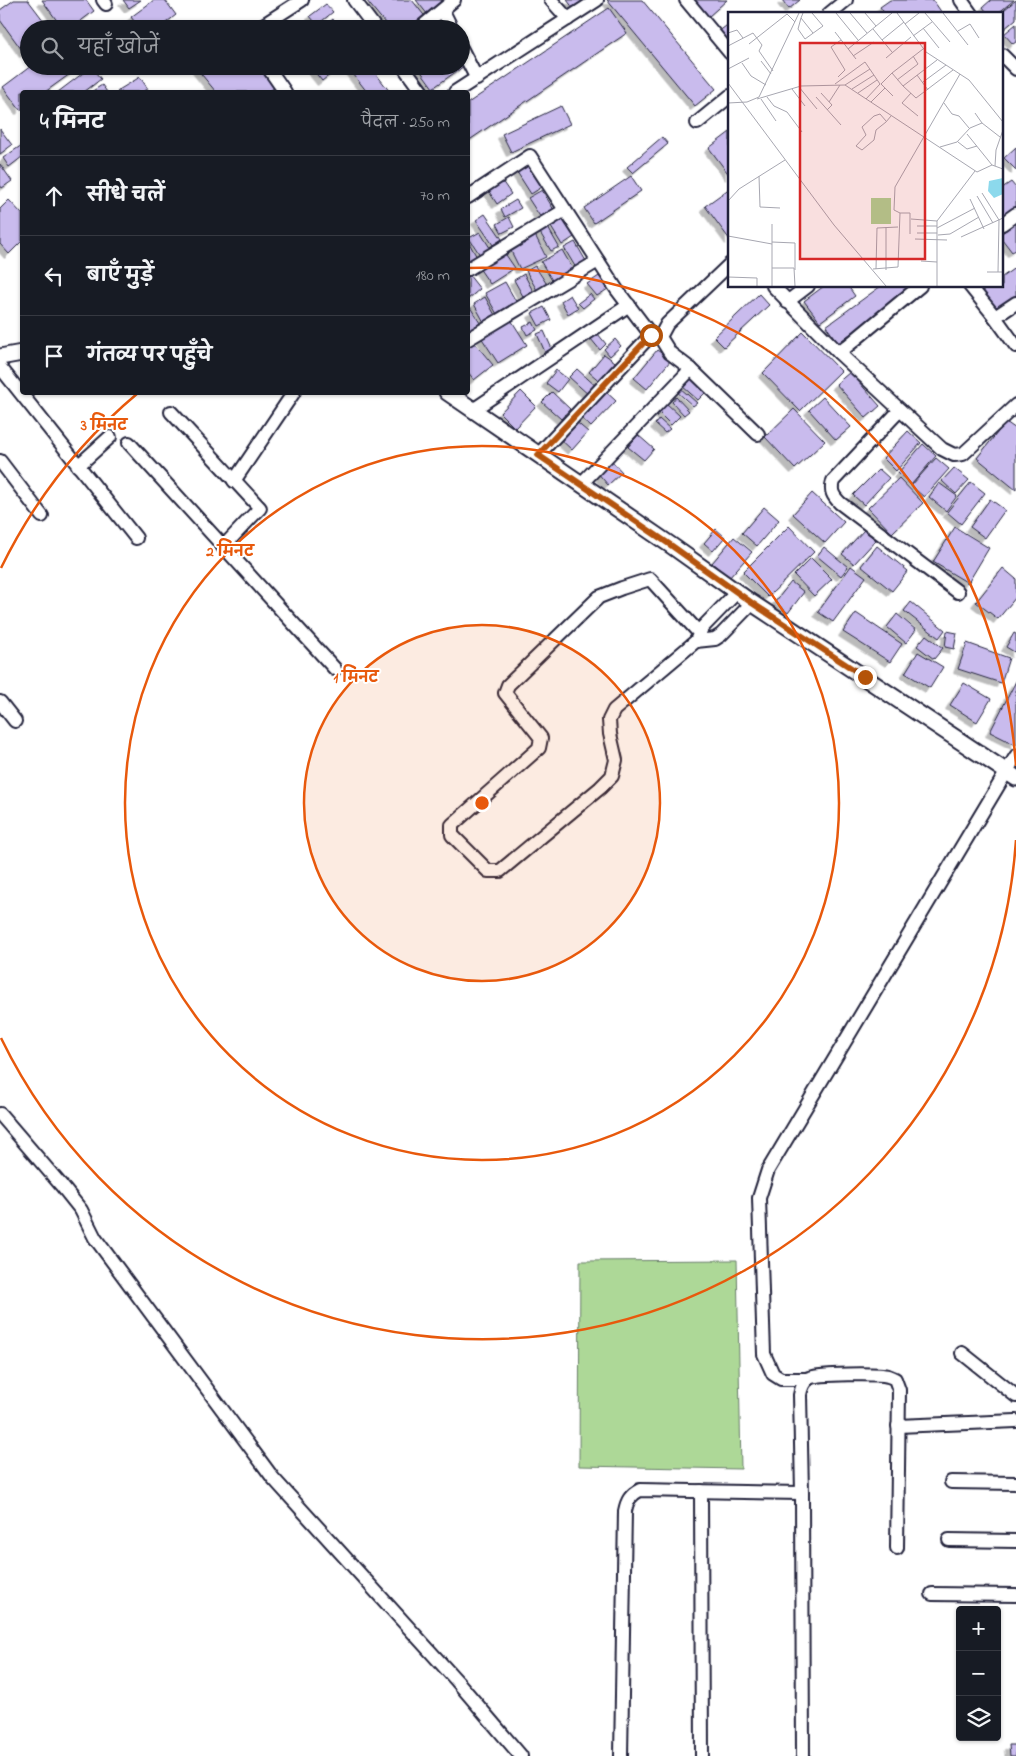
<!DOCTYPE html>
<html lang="hi">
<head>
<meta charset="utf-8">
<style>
  body { margin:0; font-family:"Indie Flower","Playpen Sans Deva",sans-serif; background:#242831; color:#f1f3f6 }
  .controls { position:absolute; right:15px; bottom:15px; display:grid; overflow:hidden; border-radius:5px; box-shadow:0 1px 4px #0004 }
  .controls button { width:45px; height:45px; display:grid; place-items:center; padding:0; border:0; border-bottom:1px solid #363941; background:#171b24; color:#f1f3f6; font:25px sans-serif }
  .stop { position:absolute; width:15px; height:15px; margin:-11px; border:4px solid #b45309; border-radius:50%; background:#fff }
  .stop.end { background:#b45309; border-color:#fff; box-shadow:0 1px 5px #0008 }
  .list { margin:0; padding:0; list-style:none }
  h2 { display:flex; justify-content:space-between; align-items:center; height:65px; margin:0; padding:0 20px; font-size:21px }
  h2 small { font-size:16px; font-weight:400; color:#9ea1a6 }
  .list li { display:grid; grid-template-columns:32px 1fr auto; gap:15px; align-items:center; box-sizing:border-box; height:80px; padding:0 20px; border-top:1px solid #363941 }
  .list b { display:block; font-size:19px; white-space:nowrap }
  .list em { font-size:16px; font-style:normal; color:#9ea1a6 }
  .icon { flex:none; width:28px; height:28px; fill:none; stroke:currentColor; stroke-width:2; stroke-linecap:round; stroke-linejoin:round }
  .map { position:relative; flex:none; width:1016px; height:1756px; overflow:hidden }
  .search { position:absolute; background:#171b24; box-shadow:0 1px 4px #0004; left:20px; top:20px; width:450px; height:55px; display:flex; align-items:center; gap:12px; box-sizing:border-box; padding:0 18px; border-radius:28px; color:#9ea1a6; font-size:19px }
  .panel { position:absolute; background:#171b24; box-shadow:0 1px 4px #0004; left:20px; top:90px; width:450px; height:305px; border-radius:5px }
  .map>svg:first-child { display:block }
  .green { fill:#add897; stroke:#687d69 }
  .building { fill:#c9bbed; stroke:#22223b; filter:url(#shadow) }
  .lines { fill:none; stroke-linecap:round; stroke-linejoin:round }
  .minor-casing { stroke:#22223b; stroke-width:16 }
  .tertiary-casing { stroke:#22223b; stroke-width:19 }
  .minor { stroke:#fff; stroke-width:12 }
  .tertiary { stroke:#fff; stroke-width:15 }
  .route { stroke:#b45309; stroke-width:6 }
  .ring { fill:none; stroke:#e8590c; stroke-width:2.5 }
  .inset-road { fill:none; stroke:#a7a7b1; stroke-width:1 }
  .view { fill:#d62828; fill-opacity:0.15; stroke:#d62828; stroke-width:2.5 }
  .inset-edge { fill:none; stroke:#22223b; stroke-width:2.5 }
  .centre { fill:#e8590c; stroke:#fff; stroke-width:2.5 }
  .ring-label { font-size:15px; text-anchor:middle; font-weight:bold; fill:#e8590c; stroke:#fff; stroke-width:4; stroke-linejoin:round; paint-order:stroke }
</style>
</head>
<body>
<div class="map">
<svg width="1016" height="1756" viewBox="0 0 1016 1756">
  <defs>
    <filter id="shadow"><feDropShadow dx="-4.5" dy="4.5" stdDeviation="0" flood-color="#0004"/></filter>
  </defs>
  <rect width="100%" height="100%" fill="#fff"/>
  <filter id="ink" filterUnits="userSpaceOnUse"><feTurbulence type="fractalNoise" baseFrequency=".02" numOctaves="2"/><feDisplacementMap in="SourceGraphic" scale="10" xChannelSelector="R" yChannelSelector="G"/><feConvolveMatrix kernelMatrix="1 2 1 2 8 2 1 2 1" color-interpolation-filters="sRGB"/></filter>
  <g filter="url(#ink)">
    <path class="green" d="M737,1260l4,209 -162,-3 1,-205z"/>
    <g class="building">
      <path d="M14,0h14l22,29h-21v21l-5,3 -24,-33v-10z"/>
      <path d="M42,0h44l8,11 -24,18h-7z"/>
      <path d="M123,0h18l-12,8z"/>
      <path d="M154,0h11l11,15 -18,14h-18l-9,-12z"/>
      <path d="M366,0h46l15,19 -12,10h-25z"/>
      <path d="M416,0h30l-18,15z"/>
      <path d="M567,0h21l-14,9z"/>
      <path d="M607,0h35l74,89 -21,17z"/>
      <path d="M693,0h34l-19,17z"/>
      <path d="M782,0h18l-11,9z"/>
      <path d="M890,0h43l9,13 -57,1 -5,-7z"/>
      <path d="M991,0h23l-17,14h-9l-5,-7z"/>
      <path d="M1016,0v19l-12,10 -2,-15h-3z"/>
      <path d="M326,4l7,8 -16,13 -7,-9z"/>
      <path d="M609,8l18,25 -159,108v-38z"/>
      <path d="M333,19l7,10h-19z"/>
      <path d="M730,23v25l-12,-16z"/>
      <path d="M1016,24v18l-3,2 -9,-10z"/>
      <path d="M461,62l3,4 -31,22 -16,-22h44z"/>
      <path d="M31,66h50l-36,26h-23v17l-2,1 -17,-23z"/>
      <path d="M200,66h63l15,19 -10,7h-52l-19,-23z"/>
      <path d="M310,66h25l2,3 -15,12z"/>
      <path d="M347,66h23l20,26h-23z"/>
      <path d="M91,67l10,12 -17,13h-26z"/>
      <path d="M140,77l8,12 -6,3h-24l-1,-1z"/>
      <path d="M102,85l5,7h-16z"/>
      <path d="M561,106l9,18 -59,28 -9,-18z"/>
      <path d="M0,129l12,16 -12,9z"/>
      <path d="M730,132v44l-21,-28z"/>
      <path d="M662,137l6,7 -35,29 -6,-6z"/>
      <path d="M22,145v12l-13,10 -6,-9z"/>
      <path d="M1016,147v23l-12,-12z"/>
      <path d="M0,164l12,17 -10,7 -2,-3z"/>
      <path d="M527,165l15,22 -11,7 -14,-22z"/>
      <path d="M631,176l10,15 -47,32 -10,-15z"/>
      <path d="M502,181l9,13 -14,10 -9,-14z"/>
      <path d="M1011,182l5,6v24l-14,10v-34z"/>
      <path d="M730,188v52l-25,-34z"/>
      <path d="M542,190l12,20 -13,8 -13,-20z"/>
      <path d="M9,200l13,14v27l-13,13 -9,-10v-35z"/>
      <path d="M516,200l5,8 -16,9 -4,-8z"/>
      <path d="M485,214l17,25 -9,6 -17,-25z"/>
      <path d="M509,217l5,10 -12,6 -5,-9z"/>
      <path d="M563,219l11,18 -12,8 -11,-18z"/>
      <path d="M1016,223v27l-4,2 -10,-13v-6z"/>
      <path d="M547,226l12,21 -8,4 -12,-20z"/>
      <path d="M480,232l12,19 -10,7 -13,-20z"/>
      <path d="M534,233l12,24 -26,12 -12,-24z"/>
      <path d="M468,241l11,20 -11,6z"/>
      <path d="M575,242l11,19 -10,7 -12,-20z"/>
      <path d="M562,250l12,21 -21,11 -12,-20z"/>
      <path d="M504,252l11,16 -25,16 -11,-16z"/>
      <path d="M535,266l13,20 -10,6 -12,-21z"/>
      <path d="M1016,267v34l-19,14 -16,-22 9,-7h12v-9z"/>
      <path d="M524,274l10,19 -10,5 -10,-18z"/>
      <path d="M469,275l11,14 -12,10v-23z"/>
      <path d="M599,276l9,13 -11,7 -10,-12z"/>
      <path d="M505,282l13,23 -20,11 -13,-23z"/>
      <path d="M824,286h24l7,10 -35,26 -16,-21z"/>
      <path d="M881,286h34l-77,57 -12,-17z"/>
      <path d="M590,294l4,5 -11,9 -5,-5z"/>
      <path d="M759,294l10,11 -45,42 -10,-10z"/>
      <path d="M570,295l8,13 -10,6 -7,-13z"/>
      <path d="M485,297l11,20 -11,7 -11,-20z"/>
      <path d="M468,304l12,19 -12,9z"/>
      <path d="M544,307l7,13 -12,6 -7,-13z"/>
      <path d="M508,315l19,30 -29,18 -19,-29z"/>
      <path d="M533,322l4,8 -10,5 -4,-8z"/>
      <path d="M544,331l8,18 -7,3 -8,-18z"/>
      <path d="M803,332l38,39 -41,40 -37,-38z"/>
      <path d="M598,334l8,10 -6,6 -9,-11z"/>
      <path d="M615,339l6,7 -11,10 -6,-7z"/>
      <path d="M474,342l19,23 -19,15 -6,-8v-25z"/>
      <path d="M657,350l14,10 -24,29 -13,-11z"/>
      <path d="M604,354l14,10 -16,19 -13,-11z"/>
      <path d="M577,369l21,19 -8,8 -21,-19z"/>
      <path d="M556,370l12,9 -10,13 -12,-9z"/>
      <path d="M850,372l30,34 -14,12 -30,-34z"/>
      <path d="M690,377l16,15 -8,8 -16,-14z"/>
      <path d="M679,387l18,16 -4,3 -17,-15z"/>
      <path d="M603,389l13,12 -25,26 -13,-12z"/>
      <path d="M521,391l15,15 -21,22 -15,-15z"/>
      <path d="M552,392l18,17 -9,10 -19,-17z"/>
      <path d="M676,397l13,14 -5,4 -12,-13z"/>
      <path d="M823,397l28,30 -15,13 -27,-30z"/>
      <path d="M665,402l15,14 -9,9 -14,-14z"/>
      <path d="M794,409l31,32 -30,28 -30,-32z"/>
      <path d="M659,419l11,10 -5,4 -10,-9z"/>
      <path d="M574,420l14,12 -16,18 -14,-13z"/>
      <path d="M1006,422l10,7v61l-39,-32z"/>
      <path d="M908,431l13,12 -25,28 -13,-13z"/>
      <path d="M638,435l16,14 -10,11 -16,-13z"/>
      <path d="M923,444l13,12 -25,29 -13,-12z"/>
      <path d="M936,458l13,11 -25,28 -13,-11z"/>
      <path d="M611,460l11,12 -14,13 -11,-13z"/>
      <path d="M954,468l15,12 -13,14 -14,-13z"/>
      <path d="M879,469l10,9 -25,27 -11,-10z"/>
      <path d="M899,478l24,25 -31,30 -24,-25z"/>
      <path d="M971,482l14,11 -24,31 -14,-12z"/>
      <path d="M939,483l18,13 -11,15 -17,-14z"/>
      <path d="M812,493l32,29 -19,21 -32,-29z"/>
      <path d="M990,499l15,11 -20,28 -15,-11z"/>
      <path d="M764,507l15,13 -22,26 -15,-13z"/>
      <path d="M789,526l25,26 -46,45 -25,-25z"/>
      <path d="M955,527l34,21 -21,35 -35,-21z"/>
      <path d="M716,529l9,8 -12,14 -9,-8z"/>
      <path d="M864,530l12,10 -22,24 -12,-10z"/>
      <path d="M734,537l18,15 -23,26 -17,-15z"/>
      <path d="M877,546l31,25 -16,20 -31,-25z"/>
      <path d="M824,547l24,20 -7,9 -24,-20z"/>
      <path d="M811,558l21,21 -18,17 -20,-21z"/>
      <path d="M851,566l15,11 -33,45 -15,-10z"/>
      <path d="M1003,568l13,11v18l-18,22 -22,-17z"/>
      <path d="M791,582l13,10 -16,21 -13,-11z"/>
      <path d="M911,602l34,28 -6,8 -35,-27z"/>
      <path d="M856,613l46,31 -12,18 -47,-30z"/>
      <path d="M897,614l19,16 -10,13 -19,-16z"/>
      <path d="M947,631l10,2 -3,16 -9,-2z"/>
      <path d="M1014,633l2,1v19l-10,-6z"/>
      <path d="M926,635l17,13 -9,11 -17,-13z"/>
      <path d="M967,643l42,15 -8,25 -43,-14z"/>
      <path d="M918,652l25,15 -13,21 -25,-15z"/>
      <path d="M1016,681v64l-26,-13z"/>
      <path d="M964,683l27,16 -14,23 -27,-17z"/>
      <path d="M1009,1745h7v11h-6z"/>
    </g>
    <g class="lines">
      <defs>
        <g id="minor">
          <path d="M103,0l3,4"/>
          <path d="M354,0l22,29"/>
          <path d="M551,0l17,19"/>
          <path d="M686,0l44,53"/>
          <path d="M961,0l10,14"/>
          <path d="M443,11l9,18"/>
          <path d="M829,14l17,-14"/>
          <path d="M257,29l45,-29"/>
          <path d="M419,29l35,-29"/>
          <path d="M461,48l16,31"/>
          <path d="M1002,55l14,14"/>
          <path d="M267,66l18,26"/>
          <path d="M403,66l19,26"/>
          <path d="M455,92l142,-92"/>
          <path d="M697,123l33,-27"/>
          <path d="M468,197l62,-41 87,134 34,45 -113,120"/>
          <path d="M1002,224l14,-10"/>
          <path d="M730,264l-63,60 -7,13 10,16 21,16 67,65"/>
          <path d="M468,269l97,-59"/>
          <path d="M773,286l66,67"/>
          <path d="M920,286l-81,67 103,96 12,6 9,-1 53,-49"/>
          <path d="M970,286l25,31 21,29"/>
          <path d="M787,302l21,-16"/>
          <path d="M995,317l21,-14"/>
          <path d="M468,339l130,-78"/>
          <path d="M0,367l136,171"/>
          <path d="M473,410l156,-105"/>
          <path d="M900,410l-67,71c-3,10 0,15 7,22l118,89"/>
          <path d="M171,412l89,96 -37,39"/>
          <path d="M129,443l206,226"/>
          <path d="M0,461l42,55"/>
          <path d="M78,466l32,-29"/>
          <path d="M234,481l60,-89"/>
          <path d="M581,484l110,-115"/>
          <path d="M700,634l-50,-55 -28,9 -23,9 -91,88 -3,8 36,45 -2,10 -87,77v10l36,36h12l100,-83 12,-12 4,-16 -6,-26 -1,-14 5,-10 82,-69 6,-13 35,-36"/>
          <path d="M696,641l19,-2 6,-4 31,-32"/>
          <path d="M0,702l15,19"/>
          <path d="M0,1114l61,71 20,25 14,28 178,240 184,203 64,75"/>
          <path d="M962,1353l54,43"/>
          <path d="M808,1379h-27l-8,-5 -9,-20 -5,-156 9,-28 248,-414"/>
          <path d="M898,1426l118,-5"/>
          <path d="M951,1482l65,1"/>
          <path d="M701,1491l1,265"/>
          <path d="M949,1540l67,1"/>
          <path d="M932,1594l84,1"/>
          <path d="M621,1756l4,-245c2,-10 5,-16 15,-21l162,3"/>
          <path d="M803,1756l-1,-263 -2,-98c1,-6 3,-13 9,-17 8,-4 69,-5 79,-2 3,1 5,2 7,3l4,11 -2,158"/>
        </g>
        <g id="tertiary">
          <path d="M0,357l22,-4"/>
          <path d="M447,392l225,154 80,57 264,175"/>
        </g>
      </defs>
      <use href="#minor" class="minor-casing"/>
      <use href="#tertiary" class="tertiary-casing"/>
      <use href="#minor" class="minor"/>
      <use href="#tertiary" class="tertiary"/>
    </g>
  </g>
  <g class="lines" filter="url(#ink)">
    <path class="route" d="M651,335l-113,120 134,91 80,57 113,74"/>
  </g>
  <circle cx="482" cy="803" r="178" fill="#e8590c" fill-opacity=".12"/>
  <g class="ring">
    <circle cx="482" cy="803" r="178"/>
    <circle cx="482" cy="803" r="357"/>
    <path d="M1016 840A535 535 0 0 1 1 1038M1 568A535 535 0 0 1 138 393M468 268A535 535 0 0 1 1016 766"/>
  </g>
  <g transform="translate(728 12)">
    <rect width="275" height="275" fill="#fff"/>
    <path d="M143,186h20v26h-20z" fill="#add897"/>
    <path d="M275,166v16l-9,4 -6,-7 1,-10z" fill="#8cd9ec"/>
    <path class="inset-road" d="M75,1l-2,5 12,15M108,1l22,27M122,1l17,20M137,1l11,13M169,1l29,39 43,28 34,42M197,1l25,29M215,1l25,32M73,6l-3,11 7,10 18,-13 -11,-13M177,12l14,-11M195,16l16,20M145,17l19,23M230,19l12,-7 9,14M107,20l21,27M0,21l9,-3 6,8M185,24l19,-14M154,28l22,-18M21,32l38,-30 8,8M0,34l25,-13 9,12 -3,6 14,20M120,37l44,-36M125,44l21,-14M158,46l25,-21M209,48l-34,26 13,12 37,-28M33,49l10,13M14,51l9,13 15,9M0,57l21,-11M164,61l-11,11 12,12M189,63l11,15M110,65l7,-7 -14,-23 10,-7M169,68l21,-16 -5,-8M195,70l23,-17M0,71l106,142 52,61M107,72l30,-22 15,22 -14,15M117,73l25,-16M175,74l-11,-13 31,-24M71,75l18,22M64,77l13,17M124,77l22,-14M93,81l11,12 -5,5M130,81l19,-13M183,81l-9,10 16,13M39,85l7,9 13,6 15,20M88,85l25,28M29,87l44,-13 44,-1 132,87 15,-7 11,4M33,87l15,22M101,90l11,-17M143,90l14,-14M0,91l19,-1 12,-5 40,-84M216,91l8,11 7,2 10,12M247,101l7,10 18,14M158,109l-6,-7 -6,2 -12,11 4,8 -10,11 6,4 12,-10 2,-10 10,-8 5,-6M239,122l25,31M230,130l9,7 10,-3M212,135l17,-5 13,-14 12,-5M267,154l1,-16 7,-20M31,164l1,31 20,1M254,181l17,27 -1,52M249,184l16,27M242,187l14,30M0,189l11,-12 46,-29M172,201l-6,-3 1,-23 65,-113M183,207l26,2M44,212v62M189,214h20M158,215v43M209,216l38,-20M189,221h20M210,223l12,-1 29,-17M0,224l44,8M233,225l42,-19M187,227l32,1M44,230l23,1v27M193,249l16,1M44,256h22l1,18M145,257l25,-2 2,-54h10v21M148,257l1,-41 21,-1M259,260h16M0,265l29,1v8M209,274v-65l38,-50"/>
    <path class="view" d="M72,31h125v216h-125z"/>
    <rect width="275" height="275" class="inset-edge"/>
  </g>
  <circle cx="482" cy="803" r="8" class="centre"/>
  <g class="ring-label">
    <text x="104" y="430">3 मिनट</text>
    <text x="230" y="556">2 मिनट</text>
    <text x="356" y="682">1 मिनट</text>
  </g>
</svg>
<div class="controls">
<button>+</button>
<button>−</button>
<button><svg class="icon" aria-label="layers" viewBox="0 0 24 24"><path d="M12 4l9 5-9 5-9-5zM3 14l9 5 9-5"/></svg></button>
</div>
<div class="stop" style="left:651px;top:335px"></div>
<div class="stop end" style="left:865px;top:677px"></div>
<div class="search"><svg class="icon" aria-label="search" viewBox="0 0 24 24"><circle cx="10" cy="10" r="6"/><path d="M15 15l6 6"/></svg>यहाँ खोजें</div>
<section class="panel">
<h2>4 मिनट<small>पैदल · 250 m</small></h2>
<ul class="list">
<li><svg class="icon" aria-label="ahead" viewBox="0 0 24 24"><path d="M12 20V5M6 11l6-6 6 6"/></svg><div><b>सीधे चलें</b></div><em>70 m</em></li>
<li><svg class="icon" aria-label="left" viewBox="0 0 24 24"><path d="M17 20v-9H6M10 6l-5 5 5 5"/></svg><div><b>बाएँ मुड़ें</b></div><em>180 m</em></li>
<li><svg class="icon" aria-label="arrive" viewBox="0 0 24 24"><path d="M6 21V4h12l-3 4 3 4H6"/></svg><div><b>गंतव्य पर पहुँचे</b></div></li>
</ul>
</section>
</div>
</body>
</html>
